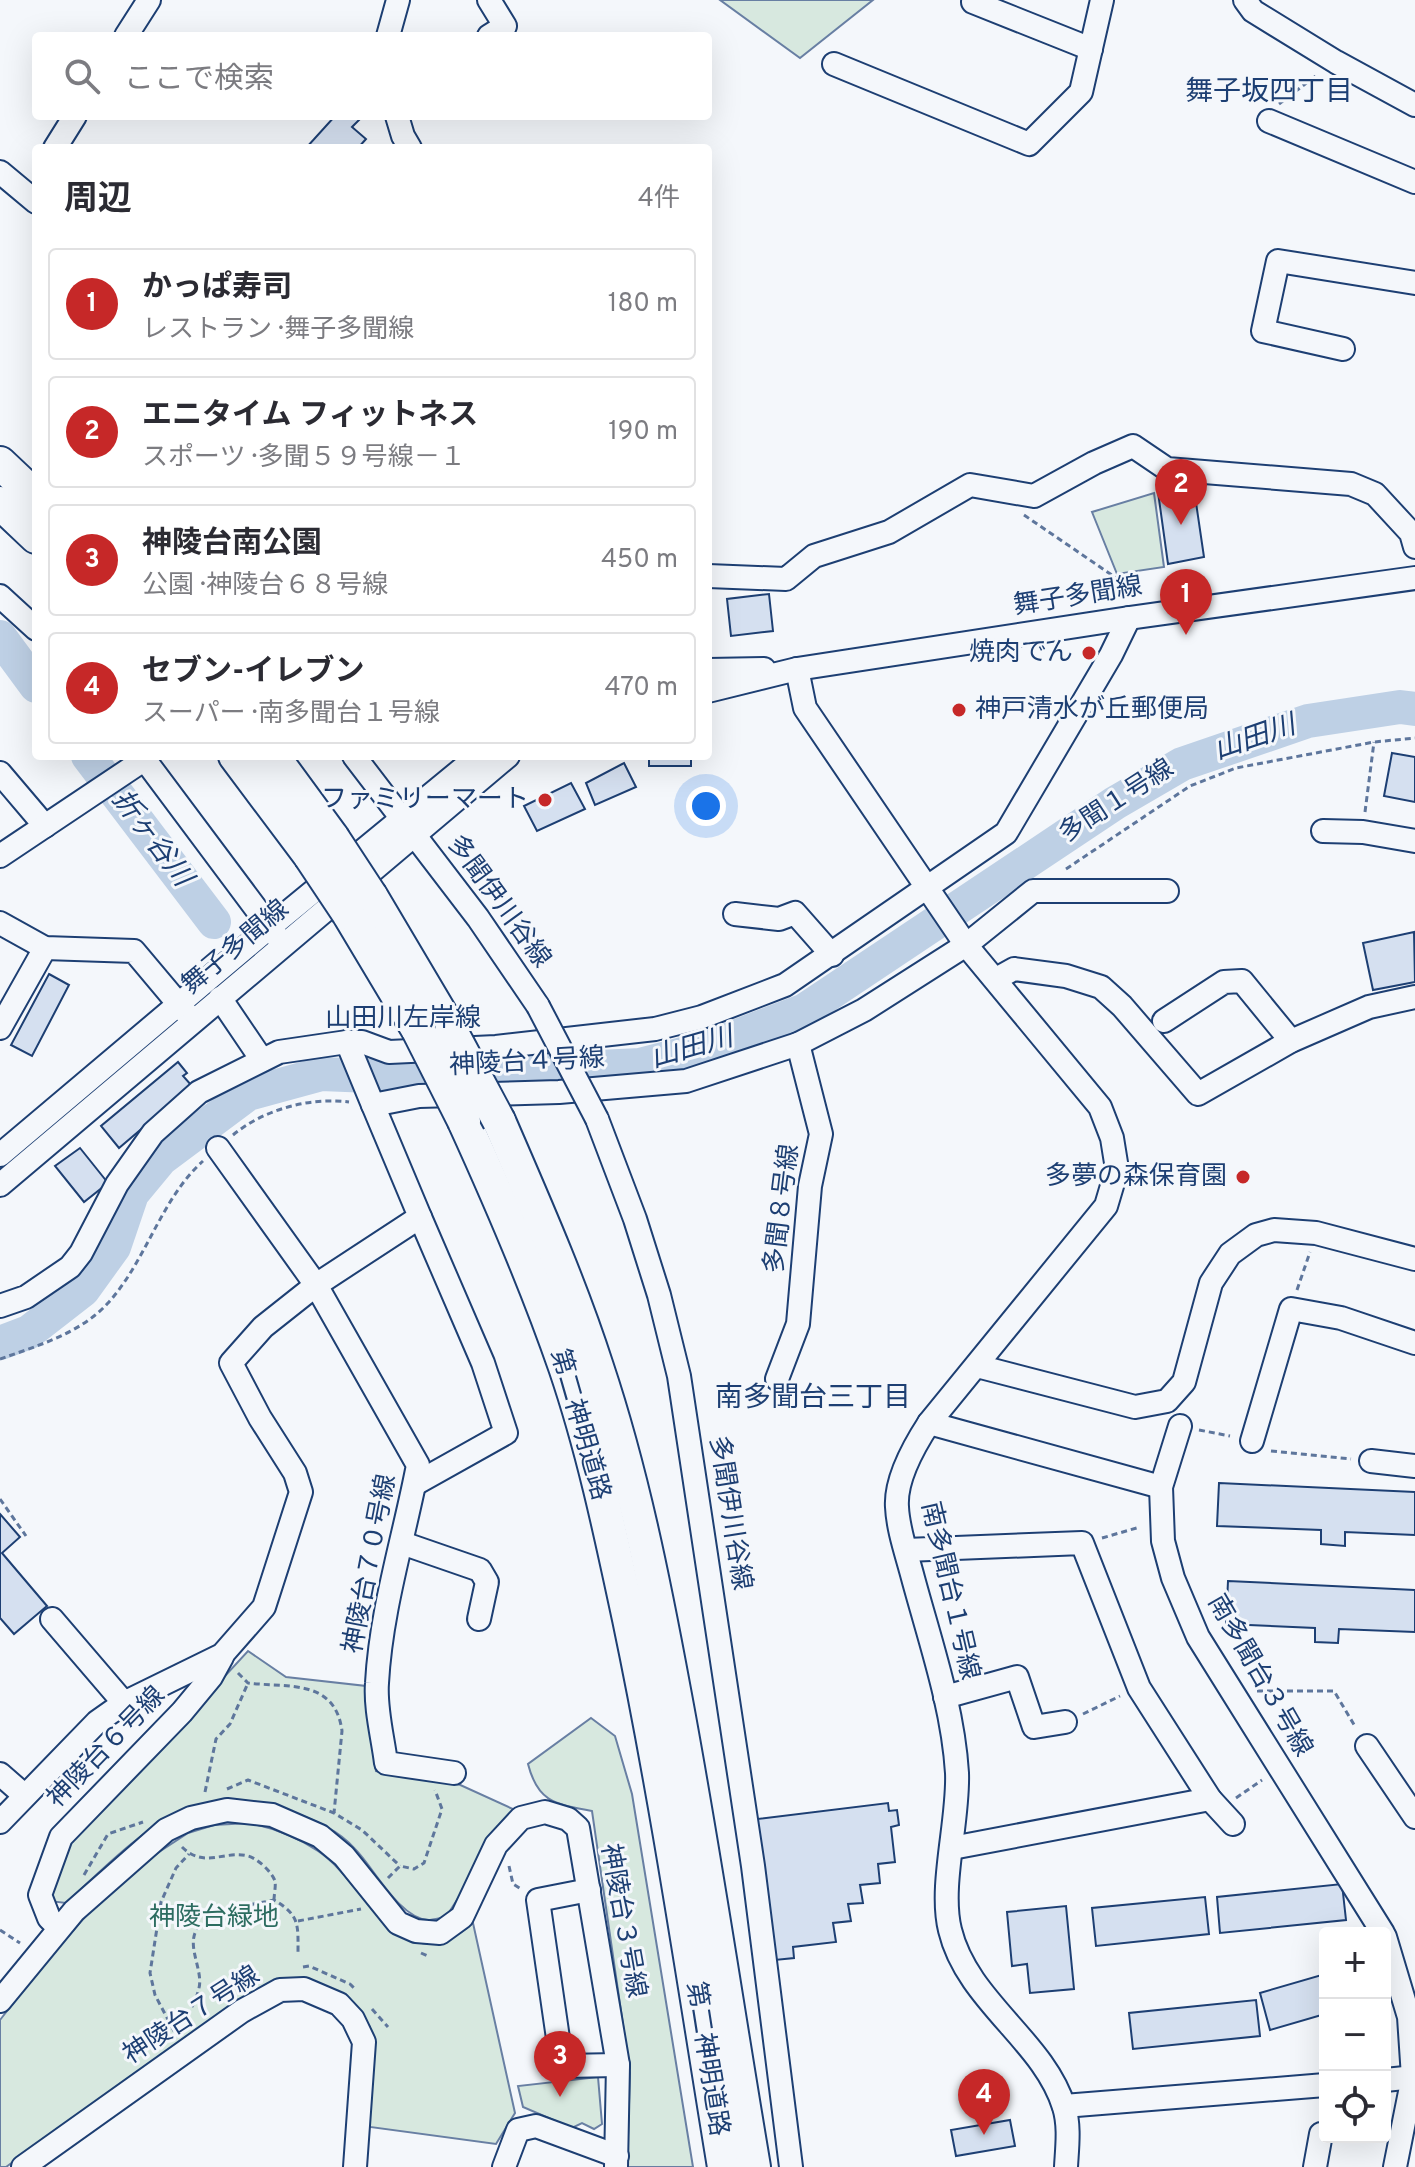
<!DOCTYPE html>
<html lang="ja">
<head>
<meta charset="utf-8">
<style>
  body { margin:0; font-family:Overpass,"Noto Sans JP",sans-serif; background:#f7f7f7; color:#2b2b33 }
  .controls { position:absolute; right:24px; bottom:24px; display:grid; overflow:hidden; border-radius:8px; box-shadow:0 8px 32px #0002 }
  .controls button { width:72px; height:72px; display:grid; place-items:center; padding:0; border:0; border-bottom:2px solid #e1e1e2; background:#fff; color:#2b2b33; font:40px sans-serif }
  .you { position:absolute; left:706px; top:806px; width:28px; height:28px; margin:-20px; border:6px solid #fff; border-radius:50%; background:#1a73e8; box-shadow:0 0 0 12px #1a73e833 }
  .badge { display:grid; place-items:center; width:52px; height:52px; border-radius:50%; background:#c62828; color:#fff; font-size:26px; font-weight:700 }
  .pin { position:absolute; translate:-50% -66px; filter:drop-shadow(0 2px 4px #0008) }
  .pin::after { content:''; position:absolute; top:42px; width:28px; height:24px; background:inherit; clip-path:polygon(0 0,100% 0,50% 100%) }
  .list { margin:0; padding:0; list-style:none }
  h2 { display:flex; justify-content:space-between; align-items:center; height:104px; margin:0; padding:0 32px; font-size:34px }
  h2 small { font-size:26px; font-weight:400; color:#7c7c81 }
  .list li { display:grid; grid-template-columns:52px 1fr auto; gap:24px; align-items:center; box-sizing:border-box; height:112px; margin:0 16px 16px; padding:0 16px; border:2px solid #e1e1e2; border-radius:8px }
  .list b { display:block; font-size:30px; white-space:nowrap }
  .list p { margin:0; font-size:26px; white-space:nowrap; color:#7c7c81 }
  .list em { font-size:26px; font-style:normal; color:#7c7c81 }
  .icon { flex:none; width:44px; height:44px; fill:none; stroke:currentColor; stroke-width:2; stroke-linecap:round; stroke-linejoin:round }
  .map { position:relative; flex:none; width:1415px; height:2167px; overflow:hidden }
  .search { position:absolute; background:#fff; box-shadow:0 8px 32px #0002; left:32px; top:32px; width:680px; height:88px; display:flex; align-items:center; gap:20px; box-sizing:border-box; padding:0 28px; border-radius:8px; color:#7c7c81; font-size:30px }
  .panel { position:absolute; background:#fff; box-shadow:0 8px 32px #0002; left:32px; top:144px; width:680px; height:616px; border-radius:8px }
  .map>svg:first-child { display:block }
  .green { fill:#d7e8df; stroke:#687fa3; stroke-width:2 }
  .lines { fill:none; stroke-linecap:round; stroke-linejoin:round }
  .river { stroke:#bed0e5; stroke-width:34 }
  .building { fill:#d5e0f0; stroke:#1d3f73; stroke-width:2 }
  .minor-casing { stroke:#1d3f73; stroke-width:26 }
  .highway-casing { stroke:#1d3f73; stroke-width:36 }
  .path { stroke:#5e769c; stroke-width:3; stroke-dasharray:6 4; stroke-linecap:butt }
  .minor { stroke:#f4f7fb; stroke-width:22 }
  .highway { stroke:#f4f7fb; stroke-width:32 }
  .minor-bridge-casing { stroke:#1d3f73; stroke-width:26; stroke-linecap:butt }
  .highway-bridge-casing { stroke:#1d3f73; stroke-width:36; stroke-linecap:butt }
  .minor-bridge { stroke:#f4f7fb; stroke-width:22 }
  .highway-bridge { stroke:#f4f7fb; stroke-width:32 }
  .poi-dot { fill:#c62828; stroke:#f4f7fb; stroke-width:3 }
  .labels { text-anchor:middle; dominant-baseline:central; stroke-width:6; stroke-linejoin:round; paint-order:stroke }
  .street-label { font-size:26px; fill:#1d3f73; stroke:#f4f7fb }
  .poi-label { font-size:26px; fill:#1d3f73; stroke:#f4f7fb; text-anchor:end }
  .park-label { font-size:26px; fill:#2c6c60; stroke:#f4f7fb }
  .neighbourhood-label { font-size:28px; fill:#1d3f73; stroke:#f4f7fb }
  .water-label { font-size:28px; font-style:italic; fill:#1d3f73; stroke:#f4f7fb }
</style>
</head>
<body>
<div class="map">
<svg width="1415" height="2167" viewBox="0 0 1415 2167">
  <rect width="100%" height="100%" fill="#f4f7fb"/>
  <g class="green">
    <path d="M720,0h153l-73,58z"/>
    <path d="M1154,493l10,74 -47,7 -25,-62z"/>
    <path d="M248,1651l38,26 80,9 10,85 80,12 59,27 -69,107c-6,1 -13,3 -18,3 -29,-2 -54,-52 -73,-71 -17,-19 -39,-28 -62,-37 -102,-40 -159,29 -227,91l-17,-2 20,-56z"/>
    <path d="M591,1718l24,18 17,58 61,373h-66l3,-94 -38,-262c-36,-7 -54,-8 -64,-47z"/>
    <path d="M249,1823c24,5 48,14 69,28 51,34 81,136 155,72l42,190 -19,31 -126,-17v-100l-29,-33 -31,-11 -37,-2 -144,97 -123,89h-6v-147l43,-55 47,-54 66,-57 32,-21 26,-8z"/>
    <path d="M598,2077l4,47 -8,5 -12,-6 -10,5 -49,-21 -5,-21z"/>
  </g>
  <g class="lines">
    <g class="river">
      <path d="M0,637l36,49"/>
      <path d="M88,756l126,166"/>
      <path d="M0,1343l29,-11 54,-42 31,-43 18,-53 29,-35 87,-65 73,-20 75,3 244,-12 66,-17 99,-38 310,-207 67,-39 126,-43 92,-14 15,2"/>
    </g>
  </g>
  <g class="building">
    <path d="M335,116h24l2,2 -9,9 14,12 -8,9h-52z"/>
    <path d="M1194,489l10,68 -36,7 -10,-72z"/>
    <path d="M769,594l4,37 -42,5 -4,-37z"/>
    <path d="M1392,753l23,4v45l-31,-6z"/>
    <rect x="649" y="756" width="42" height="10"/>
    <path d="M624,763l12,24 -41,18 -9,-22z"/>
    <path d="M571,783l14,26 -48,22 -13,-25z"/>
    <path d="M1414,932l1,50 -42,8 -10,-47z"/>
    <path d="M49,974l20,11 -37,71 -21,-11z"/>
    <path d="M178,1062l9,11 -4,3 9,10 -73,62 -18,-22z"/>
    <path d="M80,1148l28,35 -24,19 -29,-36z"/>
    <path d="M1219,1483l196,9v43l-70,-3v14l-24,-2v-14l-104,-4z"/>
    <path d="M0,1514l20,23 -18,16 45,53 -33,28 -14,-16z"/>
    <path d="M1228,1581l187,9v42l-76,-3 -1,14 -23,-1v-14l-89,-4z"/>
    <path d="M888,1803l1,8 8,-1 2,15 -8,2 4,35 -17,2 2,19 -20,2 3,18 -15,1 3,17 -18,2 3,19 -43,5 1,11 -19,2 -18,-141z"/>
    <path d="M1342,1884l4,36 -126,13 -3,-36z"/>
    <path d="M1205,1897l4,37 -113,12 -4,-38z"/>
    <path d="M1066,1906l8,83 -44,4 -3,-29 -15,2 -5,-54z"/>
    <path d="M1325,1974v40l-55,16 -10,-37z"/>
    <path d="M1256,2000l4,36 -127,13 -4,-36z"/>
    <path d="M1010,2120l5,26 -59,10 -5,-26z"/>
  </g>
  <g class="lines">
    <defs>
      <g id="minor">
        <path d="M489,0l16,26 -16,10"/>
        <path d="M975,0l-2,2 118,47"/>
        <path d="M1245,0l8,11 83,51 79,43"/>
        <path d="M126,36l23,-36"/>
        <path d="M388,36l10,-36"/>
        <path d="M834,64l195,80 52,-52 21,-92"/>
        <path d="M397,116l6,20 7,12"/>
        <path d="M1269,121l146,61"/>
        <path d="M55,148l20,-32"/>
        <path d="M0,172l36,30"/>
        <path d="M1343,349l-80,-18 15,-70 137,22"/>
        <path d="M708,576l78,3 28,-23 75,-24 81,-47 64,11 60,-33 39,-17 34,23 184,15 24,10 36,39 4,14"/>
        <path d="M0,596l36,33"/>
        <path d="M797,669l8,39 161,237 134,162 12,31 5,31 -11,37 -177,217c-15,23 -34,56 -32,84 1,23 10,48 16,71 17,63 40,129 44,195 2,47 -18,113 -7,157 17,71 94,111 114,177 6,19 3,41 2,60"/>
        <path d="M708,670l56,-1"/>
        <path d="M708,691l89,-22 332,-51 286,-40"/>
        <path d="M142,756l136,182"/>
        <path d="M354,756l124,162 60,88"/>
        <path d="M0,773l45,53"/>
        <path d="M1323,831l40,1 52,9"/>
        <path d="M0,856l145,-97"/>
        <path d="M735,914l44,5 16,-6 37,42"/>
        <path d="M0,923l45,25 89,3 53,63"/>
        <path d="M996,979l18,-10 52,7 35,11 21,19 76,88 93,-53 78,-34 46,-10"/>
        <path d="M220,998l42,62"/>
        <path d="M1164,1021l60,-39 18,-1 49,60"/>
        <path d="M0,1028l45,-80"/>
        <path d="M347,1042l26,63"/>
        <path d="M597,1119l38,100 24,76 20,81 74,490 38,301"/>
        <path d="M218,1148l98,137 102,180c-14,73 -37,144 -41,218 -2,26 6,55 9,80l68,10"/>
        <path d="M0,1155l270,-228 208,-171"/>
        <path d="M0,1185l508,-429"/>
        <path d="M0,1306l26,-9 44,-30 11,-14 36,-69 36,-51 46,-41 80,-40 68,-10h15l27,10 107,-5 159,-18 47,-12 83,-32 221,-152 105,-178 18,-37"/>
        <path d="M977,1366l158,41 32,-6 17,-19 27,-99 19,-29 26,-19 18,-5 42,3 99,26"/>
        <path d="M777,1379l21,-55 12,-138 11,-52 -23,-90"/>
        <path d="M929,1423l232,64"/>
        <path d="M1180,1426l-19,61 2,54 10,37 25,59 185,296"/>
        <path d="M1252,1441l39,-132 50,9 74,25"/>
        <path d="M1371,1461l44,5"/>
        <path d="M415,1484l91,-51 -23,-70 -63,-146"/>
        <path d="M402,1543l78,27 7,12 -8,37"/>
        <path d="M906,1550l176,-7 57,145 71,111 23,25"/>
        <path d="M52,1619l72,84"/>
        <path d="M945,1697l72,-20 17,50 31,-5"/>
        <path d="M1367,1746l48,71"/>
        <path d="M0,1774l24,21"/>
        <path d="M0,1822l97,-100 27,-19 98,-48 42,-48 37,-115 -6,-19 -35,-55 -29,-55 32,-36 53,-42 104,-68 -47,-112 46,-9 140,-4 127,-11 112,-37 66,-34 102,-65 67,-54h134"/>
        <path d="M952,1848l258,-49"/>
        <path d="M589,1890l-51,10 24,166 56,-1"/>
        <path d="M58,1927l-9,-9 -9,-23 21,-58 121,-125 29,-35 11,-20"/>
        <path d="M1385,1937l24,80 4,60 -18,90"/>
        <path d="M0,2001l74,-90 92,-81 25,-12 36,-8 45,5 48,21 24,20 54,67 18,8 24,2 22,-16 34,-72 25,-27 24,-6 23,7 10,9 40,237 -2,102"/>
        <path d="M1385,2080l30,-3"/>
        <path d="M1064,2106l261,-21"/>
        <path d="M23,2167l219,-156 38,-21 24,-1 35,15 14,15 11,23 -9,125"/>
        <path d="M504,2167l14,-37 18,-4 81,30"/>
        <path d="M1315,2167l6,-33"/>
      </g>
      <g id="highway">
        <path d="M0,463l36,34"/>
        <path d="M0,503l36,34"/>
        <path d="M235,756l75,100"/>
        <path d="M273,756l60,82"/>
        <path d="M371,896l80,135"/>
        <path d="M348,913l70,117"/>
        <path d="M464,1121c37,81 72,162 101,246 28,82 46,168 64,252 38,181 65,365 95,548"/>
        <path d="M499,1121c35,81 71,162 98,246 35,105 57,215 77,323 30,159 53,318 80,477"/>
      </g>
    </defs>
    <use href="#minor" class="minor-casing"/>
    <use href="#highway" class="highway-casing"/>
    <g class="path">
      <path d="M1279,104l38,-29"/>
      <path d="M1024,515l101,69 1,14"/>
      <path d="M1365,812l9,-70"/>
      <path d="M1066,869l124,-83 46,-18 138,-26 41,-4"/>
      <path d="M233,1135c31,-26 78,-38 116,-33"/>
      <path d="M1297,1290l13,-38"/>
      <path d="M0,1359c37,-13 81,-26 108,-56 39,-43 52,-103 95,-142"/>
      <path d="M1199,1430l31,6"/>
      <path d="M1271,1451l80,8"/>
      <path d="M0,1499l26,37"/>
      <path d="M1102,1538l38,-11"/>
      <path d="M238,1673l10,10c39,5 87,-5 94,48l-8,82"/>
      <path d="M1257,1691h77l22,37"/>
      <path d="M1083,1714l37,-18"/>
      <path d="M227,1789l21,-9 86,33 28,17 38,36"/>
      <path d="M205,1792l11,-53 14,-15 18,-41"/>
      <path d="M1236,1798l26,-18"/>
      <path d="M182,1847c22,22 42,3 66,9 9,2 24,16 27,25 1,5 -1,14 -1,19"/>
      <path d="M509,1866l4,18 8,5"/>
      <path d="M84,1875l24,-41 35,-12"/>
      <path d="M388,1878l12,-12 14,3 10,-6 18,-54 -7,-19"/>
      <path d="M298,1921l63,-12"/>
      <path d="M0,1930l20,13"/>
      <path d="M421,1953l9,4"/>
      <path d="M303,1967l6,-1 41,18 4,4"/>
      <path d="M372,2009l16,18"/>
      <path d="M174,2031c11,-13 21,-25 25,-43 5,-20 -18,-49 4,-65 20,-15 47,-18 71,-23 26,15 24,25 24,53"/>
      <path d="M174,2031l-19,-36 -5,-22 11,-71 15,-34 13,-14"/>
    </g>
    <use href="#minor" class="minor"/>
    <use href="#highway" class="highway"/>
    <defs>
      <path id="minor-bridge" d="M538,1006l59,113"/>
      <g id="highway-bridge">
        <path d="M333,838l38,58"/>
        <path d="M310,856l38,57"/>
        <path d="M418,1030l46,91"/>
        <path d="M451,1031l48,90"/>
      </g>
    </defs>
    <use href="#minor-bridge" class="minor-bridge-casing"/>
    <use href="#highway-bridge" class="highway-bridge-casing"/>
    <use href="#minor-bridge" class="minor-bridge"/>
    <use href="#highway-bridge" class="highway-bridge"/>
  </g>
  <g class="poi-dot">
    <circle cx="1089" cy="653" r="8"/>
    <circle cx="959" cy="710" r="8"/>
    <circle cx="545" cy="800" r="8"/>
    <circle cx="1243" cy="1177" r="8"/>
  </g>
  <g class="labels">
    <g class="street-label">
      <text transform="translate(1078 597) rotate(-9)">舞子多聞線</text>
      <text transform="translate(1117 802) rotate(-33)">多聞１号線</text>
      <text transform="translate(498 902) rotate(54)">多聞伊川谷線</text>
      <text transform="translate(236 948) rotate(-40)">舞子多聞線</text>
      <text x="403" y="1019">山田川左岸線</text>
      <text transform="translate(527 1063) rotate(-3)">神陵台４号線</text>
      <text transform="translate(783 1209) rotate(-83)">多聞８号線</text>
      <text transform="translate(579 1425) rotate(74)">第二神明道路</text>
      <text transform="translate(729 1513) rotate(81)">多聞伊川谷線</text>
      <text transform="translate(371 1564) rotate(-79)">神陵台７０号線</text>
      <text transform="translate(949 1591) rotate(77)">南多聞台１号線</text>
      <text transform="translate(1259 1676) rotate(60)">南多聞台３号線</text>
      <text transform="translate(107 1748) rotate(-46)">神陵台６号線</text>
      <text transform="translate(622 1921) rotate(80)">神陵台３号線</text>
      <text transform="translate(192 2016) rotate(-33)">神陵台７号線</text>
      <text transform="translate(706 2059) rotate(81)">第二神明道路</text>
    </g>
    <g class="poi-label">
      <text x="1073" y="653">焼肉でん</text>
      <text x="975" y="710" text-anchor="start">神戸清水が丘郵便局</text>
      <text x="529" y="800">ファミリーマート</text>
      <text x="1227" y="1177">多夢の森保育園</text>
    </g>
    <g class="park-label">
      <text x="214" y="1918">神陵台緑地</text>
    </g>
    <g class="neighbourhood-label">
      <text x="1269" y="93">舞子坂四丁目</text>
      <text x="813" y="1399">南多聞台三丁目</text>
    </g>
    <g class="water-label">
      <text transform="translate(1255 739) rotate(-19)">山田川</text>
      <text transform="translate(151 839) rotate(53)">折ヶ谷川</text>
      <text transform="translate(692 1049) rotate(-16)">山田川</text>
    </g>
  </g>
</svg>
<div class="controls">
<button>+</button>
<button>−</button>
<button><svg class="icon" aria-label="locate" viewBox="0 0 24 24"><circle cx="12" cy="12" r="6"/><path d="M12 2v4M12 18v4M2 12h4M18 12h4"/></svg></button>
</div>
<div class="you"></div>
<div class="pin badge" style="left:1186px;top:635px">1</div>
<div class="pin badge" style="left:1181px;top:525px">2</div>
<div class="pin badge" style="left:560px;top:2097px">3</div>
<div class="pin badge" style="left:984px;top:2135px">4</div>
<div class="search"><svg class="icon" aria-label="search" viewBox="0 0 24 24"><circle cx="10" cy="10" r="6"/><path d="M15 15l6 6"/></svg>ここで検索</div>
<section class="panel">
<h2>周辺<small>4件</small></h2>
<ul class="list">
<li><span class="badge">1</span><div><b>かっぱ寿司</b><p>レストラン · 舞子多聞線</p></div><em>180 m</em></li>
<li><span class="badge">2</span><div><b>エニタイム フィットネス</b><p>スポーツ · 多聞５９号線－１</p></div><em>190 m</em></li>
<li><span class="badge">3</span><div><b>神陵台南公園</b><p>公園 · 神陵台６８号線</p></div><em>450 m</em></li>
<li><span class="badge">4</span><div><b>セブン-イレブン</b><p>スーパー · 南多聞台１号線</p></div><em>470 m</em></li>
</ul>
</section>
</div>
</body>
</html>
